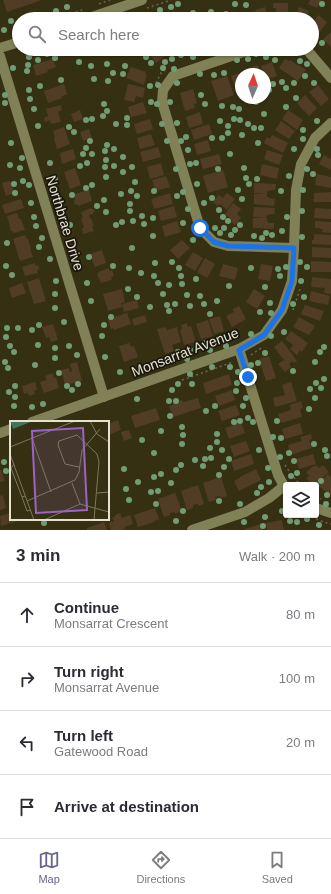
<!DOCTYPE html>
<html lang="en">
<head>
<meta charset="utf-8">
<style>
  body { margin:0; font-family:Helvetica,sans-serif; background:#f2f2f3; color:#2b2b33 }
  .controls { position:absolute; right:12px; bottom:12px; display:grid; overflow:hidden; border-radius:4px; box-shadow:0 1px 3px #0004 }
  .controls button { width:36px; height:36px; display:grid; place-items:center; padding:0; border:0; border-bottom:1px solid #e1e1e2; background:#fff; color:#2b2b33; font:20px sans-serif }
  .compass { position:absolute; left:235px; top:68px; width:36px; height:36px; border-radius:50%; background:#fff; box-shadow:0 1px 3px #0004; rotate:3deg }
  .stop { position:absolute; width:12px; height:12px; margin:-9px; border:3px solid #1a73e8; border-radius:50%; background:#fff }
  .stop.end { background:#1a73e8; border-color:#fff; box-shadow:0 1px 4px #0008 }
  .list { margin:0; padding:0; list-style:none }
  h2 { display:flex; justify-content:space-between; align-items:center; height:52px; margin:0; padding:0 16px; font-size:17px }
  h2 small { font-size:13px; font-weight:400; color:#7c7c81 }
  .list li { display:grid; grid-template-columns:26px 1fr auto; gap:12px; align-items:center; box-sizing:border-box; height:64px; padding:0 16px; border-top:1px solid #e1e1e2 }
  .list b { display:block; font-size:15px; white-space:nowrap }
  .list p { margin:0; font-size:13px; white-space:nowrap; color:#7c7c81 }
  .list em { font-size:13px; font-style:normal; color:#7c7c81 }
  .icon { flex:none; width:22px; height:22px; fill:none; stroke:currentColor; stroke-width:2; stroke-linecap:round; stroke-linejoin:round }
  .map { position:relative; flex:none; width:331px; height:530px; overflow:hidden }
  .search { position:absolute; background:#fff; box-shadow:0 1px 3px #0004; left:12px; right:12px; top:12px; height:44px; display:flex; align-items:center; gap:10px; box-sizing:border-box; padding:0 14px; border-radius:22px; color:#7c7c81; font-size:15px }
  .sheet { height:308px; background:#fff }
  nav { display:flex; justify-content:space-around; align-items:center; box-sizing:border-box; height:56px; border-top:1px solid #e1e1e2; background:#fff; font-size:11px; color:#7c7c81 }
  nav a { display:grid; justify-items:center; gap:2px }
  nav .on { color:#68668c }
  .map>svg:first-child { display:block }
  .building { fill:#513c26 }
  .lines { fill:none; stroke-linecap:round; stroke-linejoin:round }
  .path { stroke:#6d684f; stroke-width:1.5; stroke-dasharray:2 3; stroke-linecap:butt }
  .minor { stroke:#808157; stroke-width:10 }
  .tree { fill:#719c75 }
  .route { stroke:#1a73e8; stroke-width:5 }
  .labels { text-anchor:middle; dominant-baseline:central; stroke-width:3.5; stroke-linejoin:round; paint-order:stroke }
  .street-label { font-size:14px; fill:#e6e2d2; stroke:#1a180c }
  .inset-road { fill:none; stroke:#7c775f; stroke-width:1 }
  .view { fill:#9b63c5; fill-opacity:0.15; stroke:#9b63c5; stroke-width:2 }
  .inset-edge { fill:none; stroke:#e6e2d2; stroke-width:2 }
</style>
</head>
<body>
<div class="map">
<svg width="331" height="530" viewBox="0 0 331 530">
  <rect width="100%" height="100%" fill="#363013"/>
  <g class="building">
    <path d="M3,0h39l-35,12z"/>
    <path d="M310,0h11l-4,8 -9,-4z"/>
    <path d="M273,3h15v16h-12v-11h-3z"/>
    <path d="M265,7l4,12h-11l-3,-9z"/>
    <path d="M299,7l10,4 -3,8h-11z"/>
    <path d="M253,11l2,8h-12l-1,-4z"/>
    <path d="M318,15l9,7 -9,13 -6,-5v-6z"/>
    <path d="M331,32v15l-8,-8z"/>
    <path d="M145,49h21l3,4 -13,10z"/>
    <path d="M53,59l3,8 -9,3 1,2 -12,4 -3,-11z"/>
    <path d="M285,59l4,2 1,-1 7,5v-1l9,6 -8,11 -19,-13z"/>
    <path d="M272,62l5,14 -11,4 -1,-6h-1l-3,-8z"/>
    <path d="M258,65l3,9h-11l-2,-6z"/>
    <path d="M131,67l15,5 -1,2 2,1 -3,10 -18,-7z"/>
    <path d="M243,72v2h-2v14l-5,2 -5,-14z"/>
    <path d="M227,76l7,19 -16,6 -7,-20z"/>
    <path d="M64,84l3,10 -6,3 1,1 -14,5 -4,-12z"/>
    <path d="M128,84l17,4 -2,10 -7,-2 -2,6 -10,-2z"/>
    <path d="M318,85l11,14 -8,7 -12,-14z"/>
    <path d="M193,89l4,14 -3,1 1,4 -10,3 -5,-18z"/>
    <path d="M305,95l12,13 -8,8 -12,-13z"/>
    <path d="M143,102l4,11 -16,4 -3,-10z"/>
    <path d="M61,105l1,5 -4,2 3,10 -10,2 -1,-4 -5,2 -1,-4 4,-2 -2,-7z"/>
    <path d="M80,110l3,9 -9,3 -3,-8z"/>
    <path d="M288,110l15,10 -6,10 -15,-11z"/>
    <path d="M200,112l3,12 -14,4 -3,-11z"/>
    <path d="M150,119l3,10 -16,5 -3,-10z"/>
    <path d="M281,121l14,10 -6,8 -14,-9z"/>
    <path d="M209,124l3,10 -18,6 -3,-10z"/>
    <path d="M64,127l6,17 -13,5 -3,-10 1,-1 -2,-7z"/>
    <path d="M89,129l3,9 -9,3 -3,-9z"/>
    <path d="M151,134l4,11 -15,4 -3,-11z"/>
    <path d="M272,135l16,8 -5,10 -19,-10 3,-6 3,2z"/>
    <path d="M208,140l3,11 -14,4 -3,-11z"/>
    <path d="M158,147l3,10 -18,5 -3,-10z"/>
    <path d="M73,149l3,10 -14,5 -2,-11z"/>
    <path d="M267,150l16,5 -4,10 -15,-6z"/>
    <path d="M219,154l3,10 -19,5 -3,-10z"/>
    <path d="M324,155l7,4v11l-12,-6z"/>
    <path d="M161,163l3,12 -14,4 -3,-12z"/>
    <path d="M262,164l17,4 -2,11 -17,-4z"/>
    <path d="M75,168l6,17 -11,4 -6,-17z"/>
    <path d="M223,170l5,17 -20,6 -5,-17z"/>
    <path d="M317,174l14,3v11l-16,-3z"/>
    <path d="M166,176l4,11 -15,4 -3,-11z"/>
    <path d="M10,181l4,12 -8,3 -4,-13z"/>
    <path d="M254,183l22,1 -1,6h-5v1h-3v3l-13,-1z"/>
    <path d="M89,190l3,11 -14,5 -1,-2 -2,1 -1,-4 1,-1 -1,-6z"/>
    <path d="M331,192v10h-17v-1h-1v-2h1v-6z"/>
    <path d="M170,193l3,11 -19,5 -3,-10z"/>
    <path d="M227,193l8,6 -8,11 -7,-6 -2,2 -5,-4 6,-7 4,3z"/>
    <path d="M254,194h13v3h2v1l6,1 -1,7 -20,-2z"/>
    <path d="M21,199l3,9 -19,6 -3,-9z"/>
    <path d="M233,203l8,6 -4,5 4,4 -6,7 -5,-4 2,-1 -7,-6z"/>
    <path d="M174,206l3,11 -16,4 -3,-10z"/>
    <path d="M254,207l21,1 -1,6h-5v1h-2l-1,3 -13,-1z"/>
    <path d="M91,208l1,1h2l1,3h-2v2l-4,1 1,4 1,-1 3,8h-2l2,5 -11,3 -1,-6h2l-3,-10h2l-2,-6z"/>
    <path d="M315,208l16,1v10l-17,-1z"/>
    <path d="M17,213l2,6h2l4,11 -12,3v-2h-2l-4,-15z"/>
    <path d="M253,218h14v3h1v2h6v6l-21,-1z"/>
    <path d="M177,221l4,11 -16,5 -3,-11z"/>
    <path d="M315,221l16,1v11l-9,-1 1,-3h-3l1,-1h-6z"/>
    <path d="M314,234l17,1v10l-19,-1v-4h2z"/>
    <path d="M25,235l2,4h1l3,10h-1l3,8 -13,4 -7,-22z"/>
    <path d="M182,240l8,8 -12,11 -8,-9z"/>
    <path d="M312,247l19,1v10l-19,-1z"/>
    <path d="M102,250l4,13 -11,4 -5,-13z"/>
    <path d="M193,252l10,6 -8,13 -10,-6z"/>
    <path d="M205,258l10,6 -8,14 -10,-6z"/>
    <path d="M311,261l20,1v10h-20z"/>
    <path d="M35,263l1,3 2,-1 1,4 -2,1 1,3 -13,3 -3,-9z"/>
    <path d="M223,264l15,4 -3,12 -16,-4z"/>
    <path d="M261,264l12,2 -3,15 -12,-2z"/>
    <path d="M109,268v3l3,-1 2,6 -3,1 1,3 -11,3 -4,-9h2l-1,-2z"/>
    <path d="M312,277l19,2v15l-7,-1 1,-5 -14,-1z"/>
    <path d="M39,278l7,23 -12,3 -7,-22z"/>
    <path d="M22,283l4,10 -14,5 -3,-10z"/>
    <path d="M122,289l3,13 -4,1 1,4 -14,4 -5,-17z"/>
    <path d="M254,289l11,7 -8,13 -11,-7z"/>
    <path d="M311,291l19,5 -2,9 -19,-4z"/>
    <path d="M137,300l2,8 -15,4 -2,-8z"/>
    <path d="M305,305l19,6 -4,10 -19,-7z"/>
    <path d="M239,306l7,13 -14,8 -6,-11 8,-4 -1,-3z"/>
    <path d="M127,313l4,11 -17,6 -1,-2 -2,1 -3,-10z"/>
    <path d="M145,315l2,7 -13,4 -2,-7z"/>
    <path d="M220,316l4,15 -10,3 -5,-15z"/>
    <path d="M299,317l16,9 -6,9 -16,-8z"/>
    <path d="M208,320l5,16 -12,3 -5,-15z"/>
    <path d="M187,323l1,4 3,-1 5,16 -12,3 -4,-15 2,-1 -1,-4z"/>
    <path d="M53,324l5,16 -7,2 -2,-5 -3,1 -4,-11z"/>
    <path d="M166,327l1,3 10,-3 4,15 -9,3 2,6 -9,3 -8,-25z"/>
    <path d="M291,331l17,12 -6,9 -2,-2 -3,5 -7,-6 3,-4 -8,-6z"/>
    <path d="M282,341l13,17v1l2,2 -3,2 -2,-2 -3,3 2,3 -6,5 -7,-8 6,-4 -10,-13z"/>
    <path d="M129,343l2,4 3,-1 4,11 -14,5 -5,-16z"/>
    <path d="M269,356l7,22 -10,3 -7,-22z"/>
    <path d="M77,362l5,19 -17,4 -4,-15 8,-2 1,4 2,-1 -2,-7z"/>
    <path d="M53,373l1,5 2,-1 3,11 -15,5 -4,-11 7,-2 -2,-4z"/>
    <path d="M229,374l3,11 -26,9 -3,-11z"/>
    <path d="M35,382l2,8 -3,1 1,3 -6,2 -1,-3 -4,1 -2,-8z"/>
    <path d="M291,382l6,19 -22,6 -2,-9 12,-3 -3,-10z"/>
    <path d="M232,390l3,10 -16,6 -4,-10z"/>
    <path d="M198,398l3,10 -28,9 -4,-11 4,-1v-2l9,-3 1,2z"/>
    <path d="M301,401l2,7 -3,1 2,8 -21,6 -3,-9 13,-4 -1,-5z"/>
    <path d="M236,405l4,10 -18,6 -4,-10z"/>
    <path d="M156,408l4,12 -25,8 -4,-12z"/>
    <path d="M118,420l3,10 -13,5v-11z"/>
    <path d="M241,422l4,11 -16,6 -4,-11z"/>
    <path d="M300,423l3,11 -18,5 -3,-10z"/>
    <path d="M129,430l3,8 -8,3 -3,-9z"/>
    <path d="M311,434l1,5 -3,1 3,8 -22,7 -2,-10 14,-4 -2,-4z"/>
    <path d="M246,441l4,10 -16,6 -4,-11z"/>
    <path d="M251,454l3,10 -20,7 -3,-10z"/>
    <path d="M313,454l3,10 -17,5 -3,-10z"/>
    <path d="M316,465l3,3 4,-3 6,7 -15,13h-2l-6,-7 3,-2 -3,-4 7,-6 1,1z"/>
    <path d="M256,469l5,11 -22,11 -5,-10 6,-3v-1z"/>
    <path d="M0,470h1l4,11 -5,1z"/>
    <path d="M327,474l4,3v18l-13,-9 6,-9 1,1z"/>
    <path d="M221,477l6,19 -6,2 -1,-2 -5,1 1,3 -7,2 -6,-19z"/>
    <path d="M198,485l6,19 -6,2v-2l-5,1v3l-6,2 -6,-19z"/>
    <path d="M175,493l7,18 -7,3v-2l-5,1v2l-6,2 -6,-18z"/>
    <path d="M3,495l3,13 -6,2v-14z"/>
    <path d="M155,508l4,11 -5,2 1,1 -17,5 -4,-12z"/>
    <path d="M11,513v6h6l1,2 -17,5 -1,-10z"/>
    <path d="M120,513l2,5 8,-3 3,9 -8,3v2l-3,1h-11l-2,-7 5,-2 -2,-4h3v-2z"/>
    <path d="M282,520l2,10h-17l-1,-7z"/>
    <path d="M104,522l3,8h-20v-2z"/>
    <path d="M261,524l2,6h-18v-1z"/>
  </g>
  <g class="lines">
    <g class="path">
      <path d="M99,4l11,-4"/>
      <path d="M147,8l24,-8"/>
      <path d="M57,19l25,-9"/>
      <path d="M156,83l5,-10 4,-2"/>
      <path d="M293,310l7,-21"/>
      <path d="M251,355l10,-7"/>
      <path d="M182,380l51,-18"/>
      <path d="M285,465l4,6 11,14"/>
      <path d="M316,496l5,3"/>
      <path d="M307,515l14,6 10,3"/>
    </g>
    <g class="minor">
      <path d="M86,19l56,-19"/>
      <path d="M0,48l19,-6"/>
      <path d="M252,49l-79,27 -10,14 -1,12 38,126 14,14 14,4 66,2"/>
      <path d="M304,49l4,2 23,27"/>
      <path d="M0,56l104,341"/>
      <path d="M239,349l39,126 6,11 2,2"/>
      <path d="M32,422l207,-73 25,-14 18,-25 10,-29 2,-33 2,-58 5,-26 14,-26 16,-15"/>
      <path d="M0,433l11,-4"/>
      <path d="M316,508l15,5"/>
      <path d="M192,530l53,-18 24,-14 15,-12"/>
    </g>
  </g>
  <g class="tree">
    <circle cx="178" cy="4" r="3"/>
    <circle cx="235" cy="4" r="3"/>
    <circle cx="322" cy="4" r="3"/>
    <circle cx="246" cy="5" r="3"/>
    <circle cx="67" cy="7" r="3"/>
    <circle cx="171" cy="7" r="3"/>
    <circle cx="160" cy="10" r="3"/>
    <circle cx="56" cy="11" r="3"/>
    <circle cx="211" cy="12" r="3"/>
    <circle cx="193" cy="13" r="3"/>
    <circle cx="226" cy="14" r="3"/>
    <circle cx="42" cy="15" r="3"/>
    <circle cx="153" cy="15" r="3"/>
    <circle cx="11" cy="21" r="3"/>
    <circle cx="4" cy="30" r="3"/>
    <circle cx="322" cy="43" r="3"/>
    <circle cx="41" cy="53" r="3"/>
    <circle cx="47" cy="54" r="3"/>
    <circle cx="256" cy="54" r="3"/>
    <circle cx="181" cy="55" r="3"/>
    <circle cx="29" cy="57" r="3"/>
    <circle cx="146" cy="57" r="3"/>
    <circle cx="193" cy="57" r="3"/>
    <circle cx="266" cy="57" r="3"/>
    <circle cx="55" cy="58" r="3"/>
    <circle cx="172" cy="59" r="3"/>
    <circle cx="248" cy="59" r="3"/>
    <circle cx="38" cy="60" r="3"/>
    <circle cx="237" cy="60" r="3"/>
    <circle cx="275" cy="60" r="3"/>
    <circle cx="300" cy="61" r="3"/>
    <circle cx="79" cy="62" r="3"/>
    <circle cx="165" cy="62" r="3"/>
    <circle cx="151" cy="63" r="3"/>
    <circle cx="107" cy="64" r="3"/>
    <circle cx="307" cy="64" r="3"/>
    <circle cx="28" cy="65" r="3"/>
    <circle cx="91" cy="66" r="3"/>
    <circle cx="125" cy="66" r="3"/>
    <circle cx="13" cy="68" r="3"/>
    <circle cx="163" cy="68" r="3"/>
    <circle cx="174" cy="69" r="3"/>
    <circle cx="27" cy="71" r="3"/>
    <circle cx="113" cy="73" r="3"/>
    <circle cx="224" cy="73" r="3"/>
    <circle cx="123" cy="74" r="3"/>
    <circle cx="200" cy="74" r="3"/>
    <circle cx="214" cy="75" r="3"/>
    <circle cx="305" cy="76" r="3"/>
    <circle cx="94" cy="79" r="3"/>
    <circle cx="61" cy="80" r="3"/>
    <circle cx="108" cy="81" r="3"/>
    <circle cx="282" cy="82" r="3"/>
    <circle cx="177" cy="83" r="3"/>
    <circle cx="294" cy="83" r="3"/>
    <circle cx="314" cy="83" r="3"/>
    <circle cx="273" cy="84" r="3"/>
    <circle cx="158" cy="85" r="3"/>
    <circle cx="40" cy="86" r="3"/>
    <circle cx="150" cy="86" r="3"/>
    <circle cx="286" cy="88" r="3"/>
    <circle cx="29" cy="90" r="3"/>
    <circle cx="269" cy="90" r="3"/>
    <circle cx="5" cy="95" r="3"/>
    <circle cx="201" cy="95" r="3"/>
    <circle cx="296" cy="98" r="3"/>
    <circle cx="30" cy="99" r="3"/>
    <circle cx="151" cy="102" r="3"/>
    <circle cx="170" cy="102" r="3"/>
    <circle cx="256" cy="102" r="3"/>
    <circle cx="5" cy="103" r="3"/>
    <circle cx="104" cy="104" r="3"/>
    <circle cx="157" cy="104" r="3"/>
    <circle cx="205" cy="104" r="3"/>
    <circle cx="222" cy="106" r="3"/>
    <circle cx="233" cy="107" r="3"/>
    <circle cx="286" cy="107" r="3"/>
    <circle cx="34" cy="109" r="3"/>
    <circle cx="239" cy="109" r="3"/>
    <circle cx="107" cy="111" r="3"/>
    <circle cx="264" cy="114" r="3"/>
    <circle cx="103" cy="116" r="3"/>
    <circle cx="127" cy="118" r="3"/>
    <circle cx="92" cy="119" r="3"/>
    <circle cx="234" cy="119" r="3"/>
    <circle cx="86" cy="120" r="3"/>
    <circle cx="240" cy="120" r="3"/>
    <circle cx="220" cy="121" r="3"/>
    <circle cx="317" cy="121" r="3"/>
    <circle cx="177" cy="123" r="3"/>
    <circle cx="116" cy="124" r="3"/>
    <circle cx="162" cy="124" r="3"/>
    <circle cx="248" cy="124" r="3"/>
    <circle cx="127" cy="125" r="3"/>
    <circle cx="38" cy="126" r="3"/>
    <circle cx="228" cy="126" r="3"/>
    <circle cx="69" cy="127" r="3"/>
    <circle cx="254" cy="128" r="3"/>
    <circle cx="261" cy="128" r="3"/>
    <circle cx="303" cy="130" r="3"/>
    <circle cx="74" cy="132" r="3"/>
    <circle cx="228" cy="133" r="3"/>
    <circle cx="242" cy="135" r="3"/>
    <circle cx="186" cy="137" r="3"/>
    <circle cx="212" cy="138" r="3"/>
    <circle cx="222" cy="138" r="3"/>
    <circle cx="303" cy="139" r="3"/>
    <circle cx="90" cy="141" r="3"/>
    <circle cx="167" cy="141" r="3"/>
    <circle cx="181" cy="141" r="3"/>
    <circle cx="11" cy="143" r="3"/>
    <circle cx="258" cy="143" r="3"/>
    <circle cx="107" cy="145" r="3"/>
    <circle cx="86" cy="148" r="3"/>
    <circle cx="114" cy="149" r="3"/>
    <circle cx="294" cy="149" r="3"/>
    <circle cx="317" cy="149" r="3"/>
    <circle cx="188" cy="150" r="3"/>
    <circle cx="105" cy="151" r="3"/>
    <circle cx="83" cy="154" r="3"/>
    <circle cx="92" cy="154" r="3"/>
    <circle cx="230" cy="154" r="3"/>
    <circle cx="318" cy="155" r="3"/>
    <circle cx="123" cy="157" r="3"/>
    <circle cx="22" cy="158" r="3"/>
    <circle cx="106" cy="160" r="3"/>
    <circle cx="50" cy="163" r="3"/>
    <circle cx="87" cy="163" r="3"/>
    <circle cx="196" cy="163" r="3"/>
    <circle cx="190" cy="164" r="3"/>
    <circle cx="10" cy="165" r="3"/>
    <circle cx="80" cy="166" r="3"/>
    <circle cx="114" cy="166" r="3"/>
    <circle cx="105" cy="167" r="3"/>
    <circle cx="132" cy="167" r="3"/>
    <circle cx="20" cy="168" r="3"/>
    <circle cx="244" cy="168" r="3"/>
    <circle cx="176" cy="169" r="3"/>
    <circle cx="218" cy="169" r="3"/>
    <circle cx="307" cy="169" r="3"/>
    <circle cx="123" cy="172" r="3"/>
    <circle cx="313" cy="174" r="3"/>
    <circle cx="289" cy="176" r="3"/>
    <circle cx="106" cy="177" r="3"/>
    <circle cx="246" cy="178" r="3"/>
    <circle cx="55" cy="179" r="3"/>
    <circle cx="257" cy="179" r="3"/>
    <circle cx="23" cy="181" r="3"/>
    <circle cx="135" cy="182" r="3"/>
    <circle cx="14" cy="184" r="3"/>
    <circle cx="197" cy="184" r="3"/>
    <circle cx="249" cy="184" r="3"/>
    <circle cx="29" cy="185" r="3"/>
    <circle cx="92" cy="185" r="3"/>
    <circle cx="86" cy="188" r="3"/>
    <circle cx="238" cy="190" r="3"/>
    <circle cx="303" cy="190" r="3"/>
    <circle cx="131" cy="191" r="3"/>
    <circle cx="154" cy="191" r="3"/>
    <circle cx="281" cy="191" r="3"/>
    <circle cx="183" cy="192" r="3"/>
    <circle cx="15" cy="193" r="3"/>
    <circle cx="121" cy="194" r="3"/>
    <circle cx="72" cy="195" r="3"/>
    <circle cx="137" cy="196" r="3"/>
    <circle cx="177" cy="196" r="3"/>
    <circle cx="212" cy="198" r="3"/>
    <circle cx="242" cy="199" r="3"/>
    <circle cx="104" cy="200" r="3"/>
    <circle cx="55" cy="201" r="3"/>
    <circle cx="31" cy="203" r="3"/>
    <circle cx="204" cy="203" r="3"/>
    <circle cx="130" cy="204" r="3"/>
    <circle cx="97" cy="206" r="3"/>
    <circle cx="188" cy="209" r="3"/>
    <circle cx="219" cy="210" r="3"/>
    <circle cx="130" cy="211" r="3"/>
    <circle cx="302" cy="211" r="3"/>
    <circle cx="106" cy="212" r="3"/>
    <circle cx="142" cy="216" r="3"/>
    <circle cx="34" cy="217" r="3"/>
    <circle cx="223" cy="217" r="3"/>
    <circle cx="287" cy="217" r="3"/>
    <circle cx="153" cy="218" r="3"/>
    <circle cx="133" cy="221" r="3"/>
    <circle cx="228" cy="221" r="3"/>
    <circle cx="122" cy="222" r="3"/>
    <circle cx="183" cy="223" r="3"/>
    <circle cx="144" cy="224" r="3"/>
    <circle cx="70" cy="225" r="3"/>
    <circle cx="116" cy="225" r="3"/>
    <circle cx="240" cy="225" r="3"/>
    <circle cx="36" cy="226" r="3"/>
    <circle cx="215" cy="228" r="3"/>
    <circle cx="224" cy="228" r="3"/>
    <circle cx="235" cy="230" r="3"/>
    <circle cx="282" cy="231" r="3"/>
    <circle cx="220" cy="233" r="3"/>
    <circle cx="266" cy="233" r="3"/>
    <circle cx="231" cy="235" r="3"/>
    <circle cx="272" cy="235" r="3"/>
    <circle cx="153" cy="236" r="3"/>
    <circle cx="254" cy="236" r="3"/>
    <circle cx="302" cy="237" r="3"/>
    <circle cx="42" cy="238" r="3"/>
    <circle cx="262" cy="238" r="3"/>
    <circle cx="193" cy="240" r="3"/>
    <circle cx="7" cy="243" r="3"/>
    <circle cx="39" cy="247" r="3"/>
    <circle cx="132" cy="248" r="3"/>
    <circle cx="89" cy="257" r="3"/>
    <circle cx="50" cy="259" r="3"/>
    <circle cx="172" cy="262" r="3"/>
    <circle cx="300" cy="262" r="3"/>
    <circle cx="155" cy="263" r="3"/>
    <circle cx="6" cy="266" r="3"/>
    <circle cx="113" cy="266" r="3"/>
    <circle cx="286" cy="267" r="3"/>
    <circle cx="307" cy="267" r="3"/>
    <circle cx="129" cy="268" r="3"/>
    <circle cx="179" cy="268" r="3"/>
    <circle cx="251" cy="268" r="3"/>
    <circle cx="278" cy="269" r="3"/>
    <circle cx="141" cy="273" r="3"/>
    <circle cx="12" cy="275" r="3"/>
    <circle cx="154" cy="276" r="3"/>
    <circle cx="181" cy="276" r="3"/>
    <circle cx="280" cy="276" r="3"/>
    <circle cx="196" cy="279" r="3"/>
    <circle cx="56" cy="281" r="3"/>
    <circle cx="301" cy="281" r="3"/>
    <circle cx="87" cy="283" r="3"/>
    <circle cx="158" cy="283" r="3"/>
    <circle cx="182" cy="284" r="3"/>
    <circle cx="169" cy="285" r="3"/>
    <circle cx="229" cy="286" r="3"/>
    <circle cx="265" cy="287" r="3"/>
    <circle cx="128" cy="289" r="3"/>
    <circle cx="55" cy="294" r="3"/>
    <circle cx="163" cy="294" r="3"/>
    <circle cx="187" cy="295" r="3"/>
    <circle cx="200" cy="296" r="3"/>
    <circle cx="137" cy="297" r="3"/>
    <circle cx="304" cy="297" r="3"/>
    <circle cx="91" cy="301" r="3"/>
    <circle cx="217" cy="301" r="3"/>
    <circle cx="270" cy="303" r="3"/>
    <circle cx="175" cy="304" r="3"/>
    <circle cx="204" cy="304" r="3"/>
    <circle cx="293" cy="304" r="3"/>
    <circle cx="167" cy="305" r="3"/>
    <circle cx="190" cy="306" r="3"/>
    <circle cx="150" cy="307" r="3"/>
    <circle cx="55" cy="308" r="3"/>
    <circle cx="169" cy="311" r="3"/>
    <circle cx="260" cy="312" r="3"/>
    <circle cx="271" cy="313" r="3"/>
    <circle cx="210" cy="314" r="3"/>
    <circle cx="111" cy="317" r="3"/>
    <circle cx="64" cy="322" r="3"/>
    <circle cx="39" cy="325" r="3"/>
    <circle cx="104" cy="325" r="3"/>
    <circle cx="7" cy="328" r="3"/>
    <circle cx="18" cy="328" r="3"/>
    <circle cx="32" cy="330" r="3"/>
    <circle cx="284" cy="332" r="3"/>
    <circle cx="251" cy="334" r="3"/>
    <circle cx="102" cy="336" r="3"/>
    <circle cx="271" cy="336" r="3"/>
    <circle cx="6" cy="337" r="3"/>
    <circle cx="221" cy="340" r="3"/>
    <circle cx="206" cy="343" r="3"/>
    <circle cx="38" cy="345" r="3"/>
    <circle cx="10" cy="346" r="3"/>
    <circle cx="69" cy="346" r="3"/>
    <circle cx="226" cy="346" r="3"/>
    <circle cx="324" cy="347" r="3"/>
    <circle cx="55" cy="348" r="3"/>
    <circle cx="190" cy="350" r="3"/>
    <circle cx="210" cy="350" r="3"/>
    <circle cx="14" cy="352" r="3"/>
    <circle cx="178" cy="352" r="3"/>
    <circle cx="320" cy="352" r="3"/>
    <circle cx="265" cy="353" r="3"/>
    <circle cx="77" cy="355" r="3"/>
    <circle cx="105" cy="357" r="3"/>
    <circle cx="55" cy="358" r="3"/>
    <circle cx="187" cy="359" r="3"/>
    <circle cx="5" cy="362" r="3"/>
    <circle cx="315" cy="362" r="3"/>
    <circle cx="258" cy="363" r="3"/>
    <circle cx="35" cy="365" r="3"/>
    <circle cx="251" cy="365" r="3"/>
    <circle cx="212" cy="367" r="3"/>
    <circle cx="230" cy="367" r="3"/>
    <circle cx="8" cy="368" r="3"/>
    <circle cx="293" cy="371" r="3"/>
    <circle cx="120" cy="372" r="3"/>
    <circle cx="238" cy="372" r="3"/>
    <circle cx="59" cy="373" r="3"/>
    <circle cx="190" cy="374" r="3"/>
    <circle cx="324" cy="379" r="3"/>
    <circle cx="237" cy="383" r="3"/>
    <circle cx="316" cy="383" r="3"/>
    <circle cx="78" cy="384" r="3"/>
    <circle cx="178" cy="384" r="3"/>
    <circle cx="192" cy="384" r="3"/>
    <circle cx="15" cy="386" r="3"/>
    <circle cx="67" cy="386" r="3"/>
    <circle cx="321" cy="388" r="3"/>
    <circle cx="310" cy="389" r="3"/>
    <circle cx="72" cy="390" r="3"/>
    <circle cx="172" cy="390" r="3"/>
    <circle cx="236" cy="391" r="3"/>
    <circle cx="9" cy="392" r="3"/>
    <circle cx="15" cy="397" r="3"/>
    <circle cx="246" cy="398" r="3"/>
    <circle cx="315" cy="398" r="3"/>
    <circle cx="137" cy="399" r="3"/>
    <circle cx="169" cy="401" r="3"/>
    <circle cx="176" cy="401" r="3"/>
    <circle cx="43" cy="404" r="3"/>
    <circle cx="14" cy="406" r="3"/>
    <circle cx="215" cy="406" r="3"/>
    <circle cx="243" cy="406" r="3"/>
    <circle cx="32" cy="407" r="3"/>
    <circle cx="309" cy="409" r="3"/>
    <circle cx="206" cy="411" r="3"/>
    <circle cx="170" cy="416" r="3"/>
    <circle cx="248" cy="418" r="3"/>
    <circle cx="240" cy="421" r="3"/>
    <circle cx="277" cy="421" r="3"/>
    <circle cx="234" cy="422" r="3"/>
    <circle cx="253" cy="422" r="3"/>
    <circle cx="182" cy="427" r="3"/>
    <circle cx="161" cy="431" r="3"/>
    <circle cx="217" cy="434" r="3"/>
    <circle cx="183" cy="435" r="3"/>
    <circle cx="273" cy="437" r="3"/>
    <circle cx="281" cy="438" r="3"/>
    <circle cx="142" cy="440" r="3"/>
    <circle cx="217" cy="442" r="3"/>
    <circle cx="182" cy="444" r="3"/>
    <circle cx="314" cy="444" r="3"/>
    <circle cx="210" cy="448" r="3"/>
    <circle cx="222" cy="450" r="3"/>
    <circle cx="259" cy="450" r="3"/>
    <circle cx="325" cy="450" r="3"/>
    <circle cx="154" cy="453" r="3"/>
    <circle cx="289" cy="453" r="3"/>
    <circle cx="327" cy="456" r="3"/>
    <circle cx="280" cy="457" r="3"/>
    <circle cx="211" cy="458" r="3"/>
    <circle cx="205" cy="459" r="3"/>
    <circle cx="229" cy="459" r="3"/>
    <circle cx="195" cy="460" r="3"/>
    <circle cx="294" cy="461" r="3"/>
    <circle cx="4" cy="462" r="3"/>
    <circle cx="181" cy="465" r="3"/>
    <circle cx="203" cy="466" r="3"/>
    <circle cx="224" cy="467" r="3"/>
    <circle cx="268" cy="468" r="3"/>
    <circle cx="124" cy="469" r="3"/>
    <circle cx="176" cy="470" r="3"/>
    <circle cx="6" cy="471" r="3"/>
    <circle cx="297" cy="473" r="3"/>
    <circle cx="161" cy="474" r="3"/>
    <circle cx="219" cy="475" r="3"/>
    <circle cx="291" cy="476" r="3"/>
    <circle cx="154" cy="477" r="3"/>
    <circle cx="321" cy="481" r="3"/>
    <circle cx="138" cy="482" r="3"/>
    <circle cx="269" cy="482" r="3"/>
    <circle cx="171" cy="483" r="3"/>
    <circle cx="261" cy="487" r="3"/>
    <circle cx="126" cy="489" r="3"/>
    <circle cx="158" cy="491" r="3"/>
    <circle cx="151" cy="492" r="3"/>
    <circle cx="257" cy="493" r="3"/>
    <circle cx="327" cy="495" r="3"/>
    <circle cx="129" cy="500" r="3"/>
    <circle cx="219" cy="501" r="3"/>
    <circle cx="156" cy="504" r="3"/>
    <circle cx="240" cy="504" r="3"/>
    <circle cx="326" cy="504" r="3"/>
    <circle cx="183" cy="511" r="3"/>
    <circle cx="282" cy="511" r="3"/>
    <circle cx="265" cy="517" r="3"/>
    <circle cx="307" cy="519" r="3"/>
    <circle cx="176" cy="521" r="3"/>
    <circle cx="290" cy="521" r="3"/>
    <circle cx="244" cy="522" r="3"/>
    <circle cx="297" cy="522" r="3"/>
    <circle cx="44" cy="523" r="3"/>
    <circle cx="319" cy="525" r="3"/>
    <circle cx="263" cy="526" r="3"/>
  </g>
  <g class="lines">
    <path class="route" d="M200,228l14,14 14,4 66,2 -2,33 -10,29 -18,25 -25,15 9,27"/>
  </g>
  <g class="labels">
    <g class="street-label">
      <text transform="translate(65 223) rotate(73)">Northbrae Drive</text>
      <text transform="translate(185 352) rotate(-21)">Monsarrat Avenue</text>
    </g>
  </g>
  <g transform="translate(10 421)">
    <rect width="99" height="99" fill="#363013"/>
    <path d="M0,0h23l-20,8z" fill="#407559"/>
    <path class="inset-road" d="M80,0l7,13 12,8M22,17l19,54M0,26l65,-26M0,33l24,66M4,43l-3,4 11,29M69,46l-14,-3 -7,-19 1,-4 18,-6 20,19 2,8 -5,58M62,62l8,21 29,8M87,72l12,-1M15,75l-3,1 5,14 4,-1M17,80l48,-21 4,-8 3,-22 18,-21M34,99l36,-16"/>
    <path class="view" d="M73,7l4,82 -51,3 -4,-82z"/>
    <rect width="99" height="99" class="inset-edge"/>
  </g>
</svg>
<div class="controls">
<button><svg class="icon" aria-label="layers" viewBox="0 0 24 24"><path d="M12 4l9 5-9 5-9-5zM3 14l9 5 9-5"/></svg></button>
</div>
<svg class="compass" viewBox="-18 -18 36 36"><path d="M0-13l5 13h-10z" fill="#e53935"/><path d="M0 13l5-13h-10z" fill="#7c7c81"/></svg>
<div class="stop" style="left:200px;top:228px"></div>
<div class="stop end" style="left:248px;top:377px"></div>
<div class="search"><svg class="icon" aria-label="search" viewBox="0 0 24 24"><circle cx="10" cy="10" r="6"/><path d="M15 15l6 6"/></svg>Search here</div>
</div>
<section class="sheet">
<h2>3 min<small>Walk · 200 m</small></h2>
<ul class="list">
<li><svg class="icon" aria-label="ahead" viewBox="0 0 24 24"><path d="M12 20V5M6 11l6-6 6 6"/></svg><div><b>Continue</b><p>Monsarrat Crescent</p></div><em>80 m</em></li>
<li><svg class="icon" aria-label="right" viewBox="0 0 24 24"><path d="M7 20v-9h11M14 6l5 5-5 5"/></svg><div><b>Turn right</b><p>Monsarrat Avenue</p></div><em>100 m</em></li>
<li><svg class="icon" aria-label="left" viewBox="0 0 24 24"><path d="M17 20v-9H6M10 6l-5 5 5 5"/></svg><div><b>Turn left</b><p>Gatewood Road</p></div><em>20 m</em></li>
<li><svg class="icon" aria-label="arrive" viewBox="0 0 24 24"><path d="M6 21V4h12l-3 4 3 4H6"/></svg><div><b>Arrive at destination</b></div></li>
</ul>
</section>
<nav>
<a class="on"><svg class="icon" aria-label="map" viewBox="0 0 24 24"><path d="M3 6l6-2 6 2 6-2v14l-6 2-6-2-6 2zM9 4v14M15 6v14"/></svg>Map</a>
<a><svg class="icon" aria-label="directions" viewBox="0 0 24 24"><path d="M12 3l9 9-9 9-9-9zM9 14v-3h6M13 9l2 2-2 2"/></svg>Directions</a>
<a><svg class="icon" aria-label="saved" viewBox="0 0 24 24"><path d="M7 4h10v16l-5-4-5 4z"/></svg>Saved</a>
</nav>
</body>
</html>
